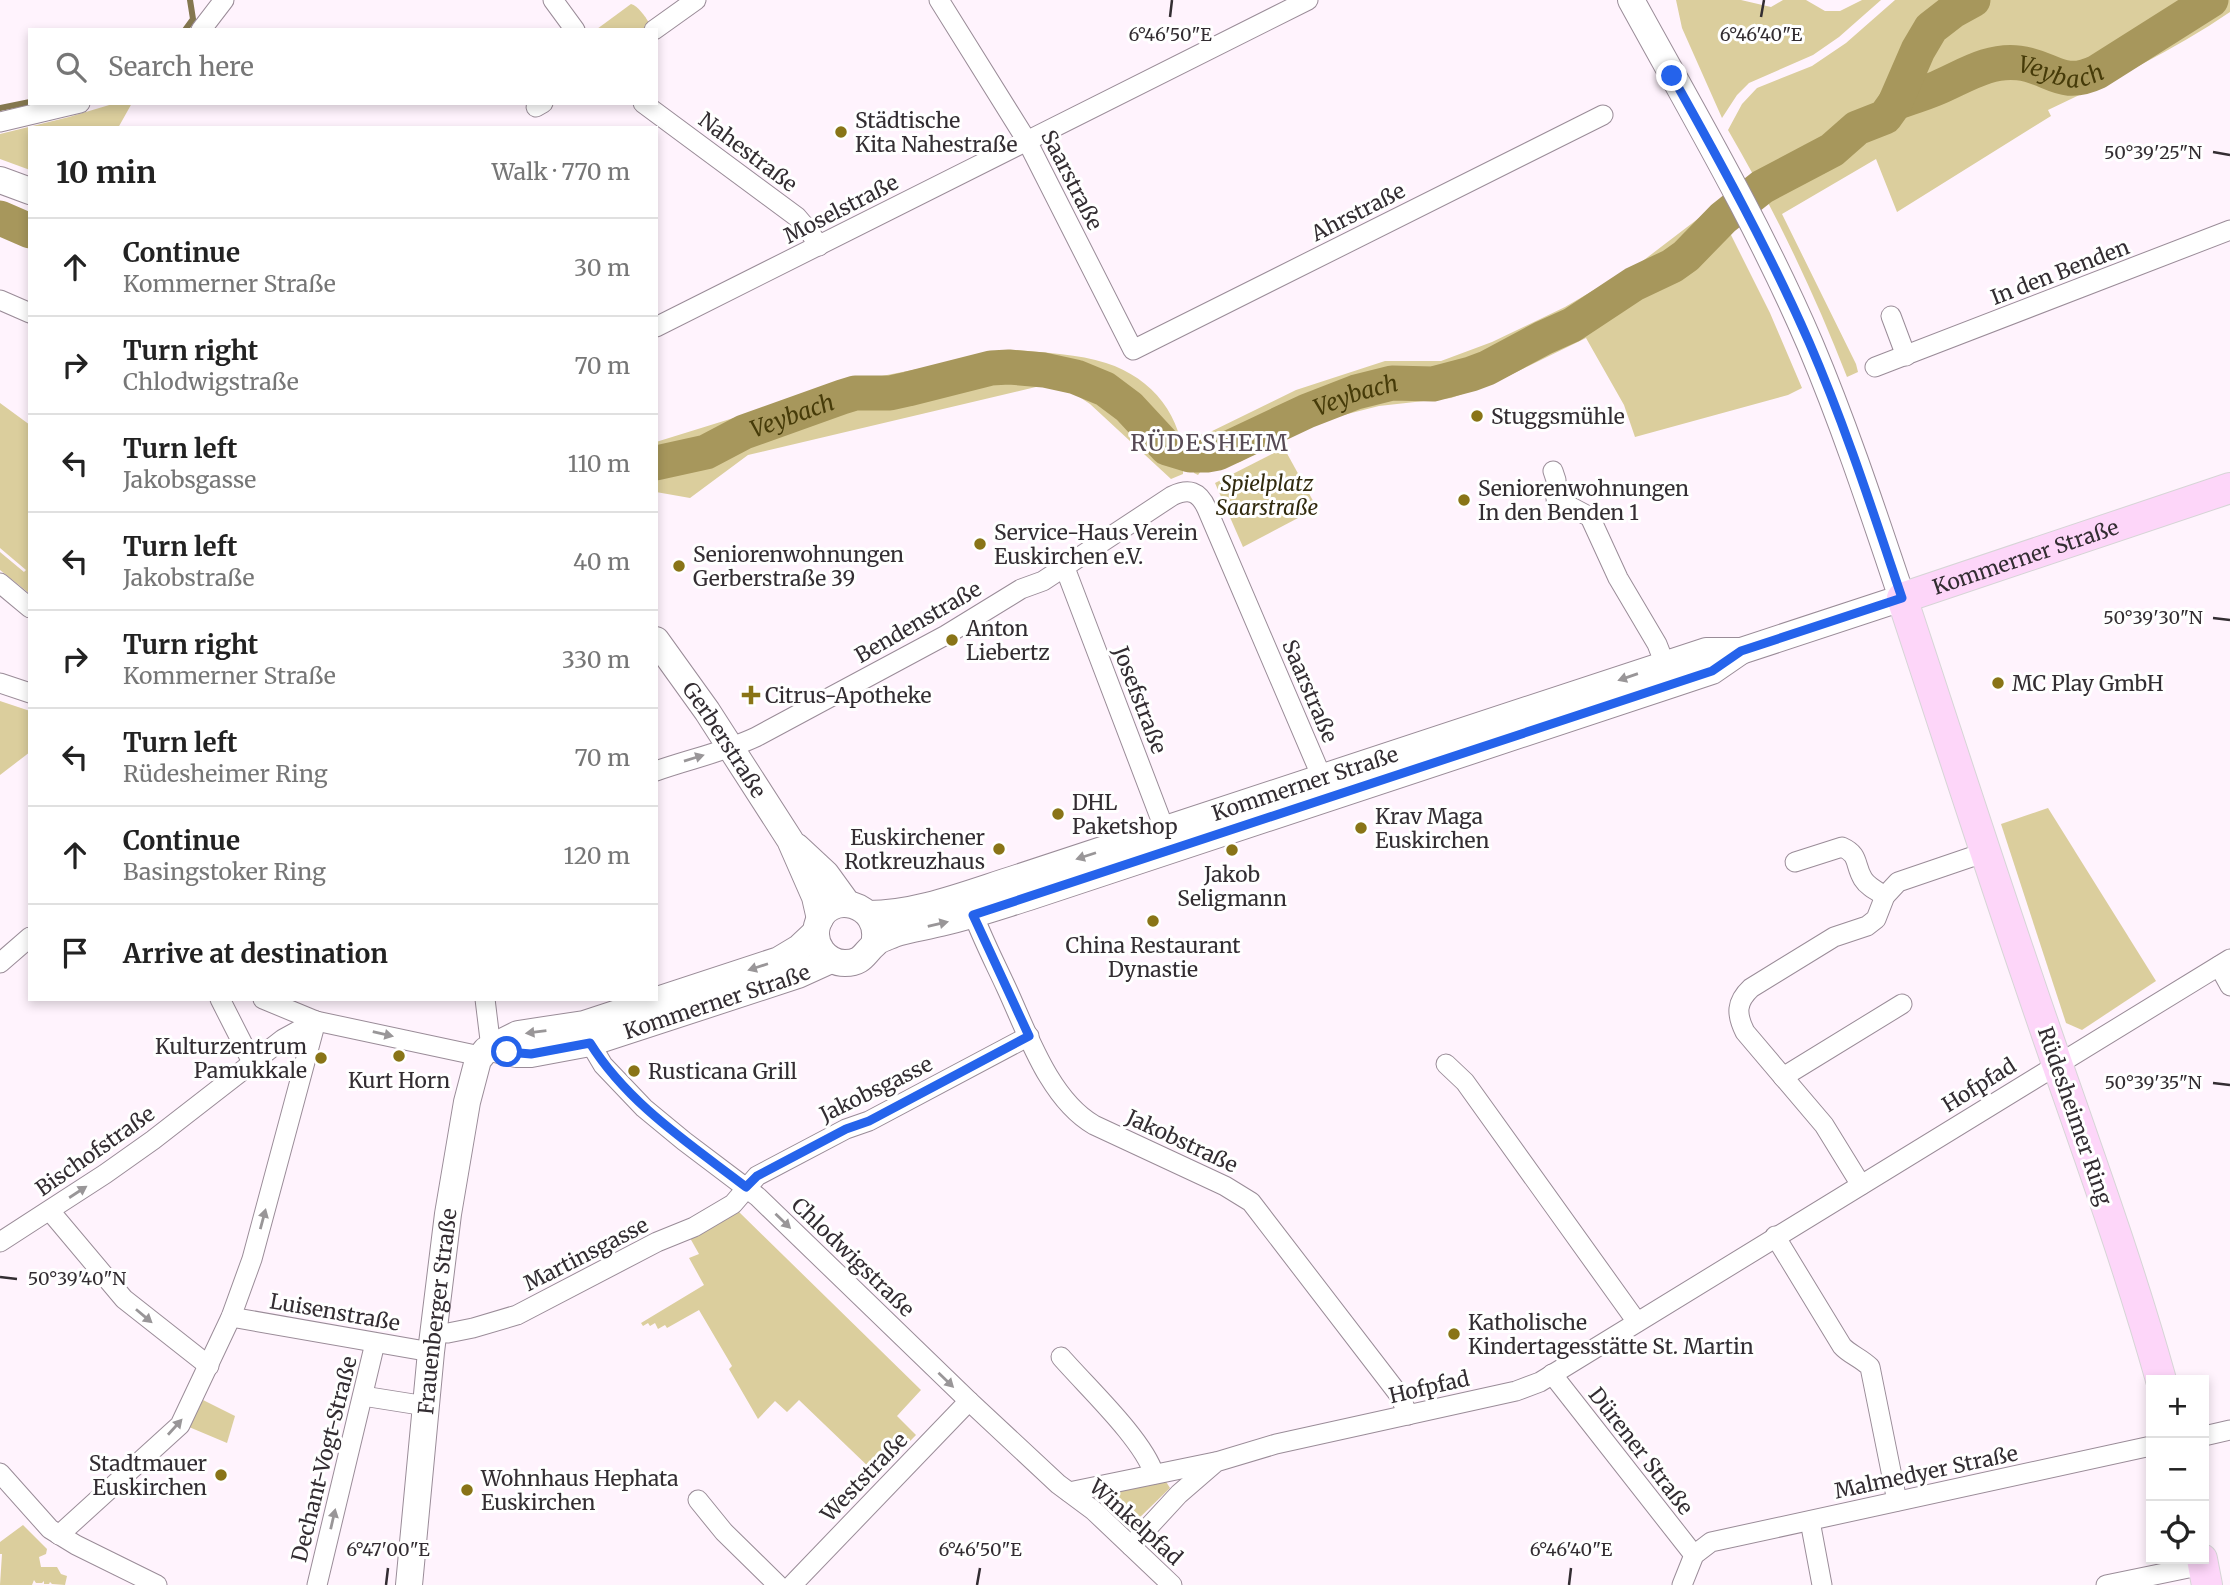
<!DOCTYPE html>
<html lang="en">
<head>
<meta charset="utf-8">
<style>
  body { margin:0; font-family:Merriweather,serif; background:#f2f2f2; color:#222 }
  .controls { position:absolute; right:21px; bottom:21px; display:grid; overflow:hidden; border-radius:0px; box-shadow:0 4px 10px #0003 }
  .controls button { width:63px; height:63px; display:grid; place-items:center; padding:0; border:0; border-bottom:2px solid #e0e0e0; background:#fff; color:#222; font:35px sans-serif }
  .stop { position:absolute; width:21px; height:21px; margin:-16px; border:5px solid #2563eb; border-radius:50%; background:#fff }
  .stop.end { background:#2563eb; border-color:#fff; box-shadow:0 2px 7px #0008 }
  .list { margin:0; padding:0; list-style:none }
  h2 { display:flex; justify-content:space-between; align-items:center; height:91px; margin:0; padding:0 28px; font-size:30px }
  h2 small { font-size:23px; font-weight:400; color:#767676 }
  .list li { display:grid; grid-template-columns:46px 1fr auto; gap:21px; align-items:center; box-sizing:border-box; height:98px; padding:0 28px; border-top:2px solid #e0e0e0 }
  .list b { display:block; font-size:26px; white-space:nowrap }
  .list p { margin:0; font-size:23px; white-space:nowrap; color:#767676 }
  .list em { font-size:23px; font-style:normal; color:#767676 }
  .icon { flex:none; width:38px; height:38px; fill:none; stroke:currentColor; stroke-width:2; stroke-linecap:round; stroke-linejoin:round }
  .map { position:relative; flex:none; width:2230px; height:1585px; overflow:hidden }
  .search { position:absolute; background:#fff; box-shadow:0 4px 10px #0003; left:28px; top:28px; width:630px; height:77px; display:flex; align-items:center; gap:18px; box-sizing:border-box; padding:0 24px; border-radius:0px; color:#767676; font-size:26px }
  .panel { position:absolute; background:#fff; box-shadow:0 4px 10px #0003; left:28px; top:126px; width:630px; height:875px; border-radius:0px }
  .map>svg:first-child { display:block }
  .green { fill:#dbce9d }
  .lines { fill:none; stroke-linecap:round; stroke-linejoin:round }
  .stream { stroke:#84774f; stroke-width:6 }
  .river { stroke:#a7975c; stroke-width:35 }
  .street-casing { stroke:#9a8c98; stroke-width:21 }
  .secondary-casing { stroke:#9a8c98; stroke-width:28 }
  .primary-casing { stroke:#d6d5d6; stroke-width:32 }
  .street { stroke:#fff; stroke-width:19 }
  .secondary { stroke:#fff; stroke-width:26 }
  .primary { stroke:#fdd6f9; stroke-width:30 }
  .oneway { fill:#999698 }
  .route { stroke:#2563eb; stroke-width:9 }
  .ticks { fill:none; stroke:#332d32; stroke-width:2.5 }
  .poi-dot { fill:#897417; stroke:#fff; stroke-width:2.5 }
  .labels { text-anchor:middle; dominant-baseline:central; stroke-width:6; stroke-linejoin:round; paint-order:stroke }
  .poi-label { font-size:21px; fill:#332d32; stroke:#fff; text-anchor:start }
  .street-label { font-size:21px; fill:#332d32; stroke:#fff }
  .park-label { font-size:21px; font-style:italic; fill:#312a0e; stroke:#fff }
  .water-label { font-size:23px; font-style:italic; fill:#463b09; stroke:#fff }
  .neighbourhood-label { font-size:23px; letter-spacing:2px; fill:#574b55; stroke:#fff }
  .ticks-label { font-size:18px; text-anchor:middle; fill:#332d32; stroke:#fff; stroke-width:6; stroke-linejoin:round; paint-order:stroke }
</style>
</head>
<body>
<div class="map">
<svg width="2230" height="1585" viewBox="0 0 2230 1585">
  <rect width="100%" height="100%" fill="#fff3fd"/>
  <g class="green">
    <path d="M1676,0h65l30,7 12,-7h23l19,11h15l22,-11h19l-42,37 -26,18 -64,28 -12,12 -15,23 -40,-90z"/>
    <path d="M1895,0h335v12c-57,39 -119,68 -182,98l3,6 -154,96 -21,-53 -94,55 74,150 2,8 -11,5c-33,-85 -73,-168 -119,-247l14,-26 15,-16 55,-22 34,-23z"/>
    <path d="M631,4c7,2 14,12 18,19l-3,7 -49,-1z"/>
    <path d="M116,103h16l-14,25h-88v42l-30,-11v-25l69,-17z"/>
    <path d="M0,203l30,10v33l-30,-13z"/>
    <path d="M1716,205l54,108 32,75 -14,7 -153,42 -11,-32 -38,-67 -92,45 -43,15 -72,8 -63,16 -76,40 -39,9 -3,4 -4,-2 -7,-35 5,-5 12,2 92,-45 89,-29h56l51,-19 73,-35 75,-44z"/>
    <path d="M1015,350c30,3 63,4 91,13 50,16 81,59 77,111l-12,5 -81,-75 -15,-10 -35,-8 -292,69 -58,43 -34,-6v-50l190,-59z"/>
    <path d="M0,403l30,22v169l-30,-24v-18l24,20 2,-2 -26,-22z"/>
    <path d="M1284,448l33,60 -74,39 -28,-64z"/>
    <path d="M0,701l30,10v41l-30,23z"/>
    <path d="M2048,808l108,173 -74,49 -16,-7 -65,-199z"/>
    <path d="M738,1211l183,179 -24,26 19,19 -51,52 -3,-2 12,-13 -75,-72 -12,12 -12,-11 -17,18 -29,-50 3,-3 -33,-56 -32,18 -2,-3 -7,4 -3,-6 -5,3 -2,-3 -5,3 -2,-3 63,-38 -15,-27 10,-4 -9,-16z"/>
    <path d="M203,1400l32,16 -8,27 -38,-16z"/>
    <path d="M1165,1480l5,8 -36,35 -30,-27 5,-4z"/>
    <path d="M23,1525l24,24 -1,5 -7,3 2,10h16l4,7 6,2 -2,9 -13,-1 -2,-2 -1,2h-5v-3l-2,2h-6l-2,-3 -2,5h-32l2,-31h-2v-12z"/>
  </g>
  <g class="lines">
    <g class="stream">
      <path d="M185,30l8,-11 -3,-19"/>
      <path d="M0,108l30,-6"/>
    </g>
    <g class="river">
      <path id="s1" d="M1895,103c14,-5 28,-9 42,-15 26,-11 52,-29 82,-25 33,4 42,26 78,9l114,-72"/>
      <path d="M0,218l30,13"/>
      <path id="s2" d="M656,463l50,-11 38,-20 98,-35 13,-4h35l18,-4 83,-21 18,-1 35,3 32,7 29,12 24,18 38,41 23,7h17l11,-2 89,-42 49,-19 36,-9 41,1 38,-10 16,-6 56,-30 29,-13 62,-41 38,-18 14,-10 37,-38 39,-31 70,-37 25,-22 28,-11 10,-14 23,-53 13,-22 22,-17 20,-11"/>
    </g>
    <defs>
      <g id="street">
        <path d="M553,0l22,30"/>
        <path d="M939,0l88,141 106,209 470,-235"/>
        <path d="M201,30l23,-30"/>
        <path d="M654,30l42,-30"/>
        <path d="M643,103l154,114 12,14 10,15"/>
        <path d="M536,107l7,-4"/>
        <path d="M0,122l80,-19"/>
        <path d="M0,300l30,13"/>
        <path d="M1891,316l15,40"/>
        <path d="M656,327l652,-327"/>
        <path d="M1875,367l355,-137"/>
        <path d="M1553,471l3,9v19l34,18 28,61 39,66 13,33"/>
        <path d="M1065,568l104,273"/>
        <path d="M0,583l30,25"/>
        <path d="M0,683l30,10"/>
        <path d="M656,771c34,-12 68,-19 100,-34l190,-102 75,-46 22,-8 129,-85c17,-8 27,-5 35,13l119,278"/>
        <path d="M1795,862l47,-15c18,8 12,17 21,32 5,8 14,12 22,17"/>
        <path d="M969,903c10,29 24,56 37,84 21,45 43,112 88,138l131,61 26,16 149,194 8,19"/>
        <path d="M0,963l30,-26"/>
        <path d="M2219,966l11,20"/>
        <path d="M220,999l33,65"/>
        <path d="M263,999l53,22 164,35"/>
        <path d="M485,999l6,49"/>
        <path d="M587,1033l3,10 13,22 41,43 40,33 74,56 211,204 89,83 35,26 79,75"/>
        <path d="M1446,1064l19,18 172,240"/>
        <path d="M1783,1077l119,-73"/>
        <path d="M1861,1185l-37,-60 -79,-93c-9,-18 -9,-30 6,-44l83,-51 33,-11 9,-7 9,-23 13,-14 88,-30"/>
        <path d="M50,1211l74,88 85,67"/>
        <path d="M1775,1236l67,110c7,8 19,12 28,21l27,134"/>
        <path d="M0,1242l105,-68 48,-34 130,-101 33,-18"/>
        <path d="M231,1317l200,35"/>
        <path d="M434,1332l14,1 25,-5 44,-13 140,-73 37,-15 39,-23 24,-28 89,-47 23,-8 160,-85"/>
        <path d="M1061,1357c25,29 82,82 93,117"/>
        <path d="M1552,1374l142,181"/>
        <path d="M363,1396l63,10"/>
        <path d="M2204,1436l26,-6"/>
        <path d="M0,1473l50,56 26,16 81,40"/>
        <path d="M1069,1492l146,-30"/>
        <path d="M698,1500l26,32 54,53"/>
        <path d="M1810,1521l12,64"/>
        <path d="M59,1535l121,-110 51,-108 21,-58 64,-238"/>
        <path d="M1131,1546l48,-52 37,-32 60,-18 240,-53 24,-9 690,-423"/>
        <path d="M317,1585l58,-242"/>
        <path d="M792,1585l177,-184"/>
        <path d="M1682,1585l12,-30 17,-13 440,-96"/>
        <path d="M2106,1585l97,-20"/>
      </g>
      <g id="secondary">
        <path d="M0,180l30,11"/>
        <path id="s3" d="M656,640l51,71 83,129 25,57 5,22"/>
        <path d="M797,847l29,27 21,29"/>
        <path id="s4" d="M868,914c50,0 101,-21 149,-36l689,-227h35"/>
        <path d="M874,944c10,-41 -47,-56 -57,-18 -5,18 9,37 28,37 18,0 19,-10 30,-19 4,-5 13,-7 19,-10 15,-5 31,-7 47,-11 30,-7 59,-17 88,-26l644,-213 39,-13 29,-20 161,-53c-29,-86 -57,-171 -92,-254 -51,-119 -117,-231 -179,-344"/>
        <path id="s5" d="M491,1048l25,6h15l59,-11 208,-68 33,-15"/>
        <path id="s6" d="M409,1585l22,-233 17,-138 19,-112 11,-42 8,-10 32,-16 66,-10 195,-64 20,-12 17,-16"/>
      </g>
      <g id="primary">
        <path id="s7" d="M2161,1380c-38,-136 -88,-267 -133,-401 -43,-126 -84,-254 -126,-381l328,-110"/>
        <path d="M2202,1559l5,26"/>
      </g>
    </defs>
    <use href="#street" class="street-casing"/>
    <use href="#secondary" class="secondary-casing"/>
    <use href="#primary" class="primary-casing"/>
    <use href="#street" class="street"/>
    <use href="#secondary" class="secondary"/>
    <use href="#primary" class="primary"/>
  </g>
  <defs><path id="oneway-solid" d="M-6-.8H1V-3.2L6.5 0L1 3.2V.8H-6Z" transform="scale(1.75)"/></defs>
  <g class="oneway">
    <use href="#oneway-solid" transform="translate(1628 677) rotate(161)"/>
    <use href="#oneway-solid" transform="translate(694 758) rotate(-17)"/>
    <use href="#oneway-solid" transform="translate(1086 856) rotate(162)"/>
    <use href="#oneway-solid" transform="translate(938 924) rotate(-13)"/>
    <use href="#oneway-solid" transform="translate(758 967) rotate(162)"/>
    <use href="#oneway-solid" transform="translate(536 1032) rotate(173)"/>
    <use href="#oneway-solid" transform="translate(383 1034) rotate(13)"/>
    <use href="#oneway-solid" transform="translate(78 1192) rotate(-33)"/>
    <use href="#oneway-solid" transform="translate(263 1219) rotate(-75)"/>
    <use href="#oneway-solid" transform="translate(783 1221) rotate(44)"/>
    <use href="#oneway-solid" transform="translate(144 1316) rotate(40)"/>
    <use href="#oneway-solid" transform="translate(946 1380) rotate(44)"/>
    <use href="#oneway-solid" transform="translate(175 1427) rotate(-48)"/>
    <use href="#oneway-solid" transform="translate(333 1519) rotate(-77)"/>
  </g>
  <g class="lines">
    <path class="route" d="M507,1052l24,2 59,-11c38,61 100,101 156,144l11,-11 89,-47 23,-8 160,-85 -56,-121 739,-244 29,-20 161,-53c-29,-86 -57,-173 -93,-256 -40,-91 -88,-179 -137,-266"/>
  </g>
  <path class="ticks" d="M1170,17l2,-17M1761,17l3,-17M2213,152l17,3M2213,618l17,2M2213,1083l17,2M0,1277l17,2M386,1585l2,-17M977,1585l3,-17M1569,1585l2,-17"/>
  <g class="poi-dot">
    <circle cx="841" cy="132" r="7"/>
    <circle cx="1477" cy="416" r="7"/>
    <circle cx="1464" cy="500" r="7"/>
    <circle cx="980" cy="544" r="7"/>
    <circle cx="679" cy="566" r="7"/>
    <circle cx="952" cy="640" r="7"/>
    <circle cx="1998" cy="683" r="7"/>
    <path d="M747.5 684.5h7v7h7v7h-7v7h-7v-7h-7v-7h7z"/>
    <circle cx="1058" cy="814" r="7"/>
    <circle cx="1361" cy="828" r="7"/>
    <circle cx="999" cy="849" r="7"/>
    <circle cx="1232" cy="850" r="7"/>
    <circle cx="1153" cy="921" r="7"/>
    <circle cx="399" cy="1056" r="7"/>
    <circle cx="321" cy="1058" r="7"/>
    <circle cx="634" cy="1071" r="7"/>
    <circle cx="1454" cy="1334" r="7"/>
    <circle cx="221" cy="1475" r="7"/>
    <circle cx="467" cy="1490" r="7"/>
  </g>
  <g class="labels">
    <g class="poi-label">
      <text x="855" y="120">Städtische<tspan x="855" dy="24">Kita Nahestraße</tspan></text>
      <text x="1491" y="416">Stuggsmühle</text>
      <text x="1478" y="488">Seniorenwohnungen<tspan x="1478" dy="24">In den Benden 1</tspan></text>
      <text x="994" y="532">Service-Haus Verein<tspan x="994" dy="24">Euskirchen e.V.</tspan></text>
      <text x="693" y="554">Seniorenwohnungen<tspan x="693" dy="24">Gerberstraße 39</tspan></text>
      <text x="966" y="628">Anton<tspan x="966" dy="24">Liebertz</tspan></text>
      <text x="2012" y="683">MC Play GmbH</text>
      <text x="765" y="695">Citrus-Apotheke</text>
      <text x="1072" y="802">DHL<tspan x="1072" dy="24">Paketshop</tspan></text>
      <text x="1375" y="816">Krav Maga<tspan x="1375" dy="24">Euskirchen</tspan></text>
      <text x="985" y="837" text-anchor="end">Euskirchener<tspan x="985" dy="24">Rotkreuzhaus</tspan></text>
      <text x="1232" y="874" text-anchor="middle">Jakob<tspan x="1232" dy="24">Seligmann</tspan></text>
      <text x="1153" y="945" text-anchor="middle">China Restaurant<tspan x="1153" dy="24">Dynastie</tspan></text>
      <text x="307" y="1046" text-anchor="end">Kulturzentrum<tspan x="307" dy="24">Pamukkale</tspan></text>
      <text x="648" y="1071">Rusticana Grill</text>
      <text x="399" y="1080" text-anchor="middle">Kurt Horn</text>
      <text x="1468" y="1322">Katholische<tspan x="1468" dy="24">Kindertagesstätte St. Martin</tspan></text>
      <text x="207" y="1463" text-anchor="end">Stadtmauer<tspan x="207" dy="24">Euskirchen</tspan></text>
      <text x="481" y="1478">Wohnhaus Hephata<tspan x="481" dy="24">Euskirchen</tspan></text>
    </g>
    <g class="street-label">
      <text transform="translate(748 152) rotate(37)">Nahestraße</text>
      <text transform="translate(1072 180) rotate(63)">Saarstraße</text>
      <text transform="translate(841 209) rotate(-27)">Moselstraße</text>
      <text transform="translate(1358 212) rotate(-27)">Ahrstraße</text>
      <text transform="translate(2060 272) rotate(-21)">In den Benden</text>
      <text stroke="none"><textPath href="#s7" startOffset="954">Kommerner Straße</textPath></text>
      <text transform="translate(918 622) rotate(-30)">Bendenstraße</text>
      <text transform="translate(1310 691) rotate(67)">Saarstraße</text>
      <text transform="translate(1140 700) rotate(69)">Josefstraße</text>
      <text stroke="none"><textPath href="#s3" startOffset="121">Gerberstraße</textPath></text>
      <text stroke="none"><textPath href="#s4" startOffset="457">Kommerner Straße</textPath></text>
      <text stroke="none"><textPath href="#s5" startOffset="234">Kommerner Straße</textPath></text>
      <text transform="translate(1979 1085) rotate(-32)">Hofpfad</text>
      <text transform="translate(876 1089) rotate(-26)">Jakobsgasse</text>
      <text transform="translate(2075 1116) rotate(71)">Rüdesheimer Ring</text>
      <text transform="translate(1182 1141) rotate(25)">Jakobstraße</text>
      <text transform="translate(95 1151) rotate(-35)">Bischofstraße</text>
      <text transform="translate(586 1254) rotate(-27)">Martinsgasse</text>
      <text transform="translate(853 1257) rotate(44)">Chlodwigstraße</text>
      <text transform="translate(335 1312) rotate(10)">Luisenstraße</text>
      <text stroke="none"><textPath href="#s6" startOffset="275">Frauenberger Straße</textPath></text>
      <text transform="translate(1429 1387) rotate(-13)">Hofpfad</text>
      <text transform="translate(1641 1451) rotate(52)">Dürener Straße</text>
      <text transform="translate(324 1459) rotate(-76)">Dechant-Vogt-Straße</text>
      <text transform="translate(1926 1472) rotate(-12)">Malmedyer Straße</text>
      <text transform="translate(864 1477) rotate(-46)">Weststraße</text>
      <text transform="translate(1136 1522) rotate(42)">Winkelpfad</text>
    </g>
    <g class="park-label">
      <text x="1267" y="483">Spielplatz<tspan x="1267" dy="24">Saarstraße</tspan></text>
    </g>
    <g class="water-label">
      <text stroke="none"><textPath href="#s1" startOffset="175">Veybach</textPath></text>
      <text stroke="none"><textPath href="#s2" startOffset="756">Veybach</textPath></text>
      <text stroke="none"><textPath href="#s2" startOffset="145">Veybach</textPath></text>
    </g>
    <g class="neighbourhood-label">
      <text x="1210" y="442">RÜDESHEIM</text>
    </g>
  </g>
  <g class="ticks-label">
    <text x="1170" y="41">6°46'50"E</text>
    <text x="1761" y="41">6°46'40"E</text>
    <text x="2153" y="159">50°39'25"N</text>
    <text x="2153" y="624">50°39'30"N</text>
    <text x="2153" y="1089">50°39'35"N</text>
    <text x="77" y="1285">50°39'40"N</text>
    <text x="388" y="1556">6°47'00"E</text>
    <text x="980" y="1556">6°46'50"E</text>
    <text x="1571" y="1556">6°46'40"E</text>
  </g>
</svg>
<div class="controls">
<button>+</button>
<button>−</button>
<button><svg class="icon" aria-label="locate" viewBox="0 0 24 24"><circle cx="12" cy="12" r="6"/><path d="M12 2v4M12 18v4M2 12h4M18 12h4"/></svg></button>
</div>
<div class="stop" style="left:507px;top:1052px"></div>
<div class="stop end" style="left:1672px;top:76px"></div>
<div class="search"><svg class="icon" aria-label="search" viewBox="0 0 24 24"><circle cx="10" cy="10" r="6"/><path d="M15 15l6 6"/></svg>Search here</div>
<section class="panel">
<h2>10 min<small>Walk · 770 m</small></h2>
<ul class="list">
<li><svg class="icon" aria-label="ahead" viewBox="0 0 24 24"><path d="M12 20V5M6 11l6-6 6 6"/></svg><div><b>Continue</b><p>Kommerner Straße</p></div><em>30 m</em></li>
<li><svg class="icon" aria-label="right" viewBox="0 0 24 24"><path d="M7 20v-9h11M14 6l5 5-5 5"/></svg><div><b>Turn right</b><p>Chlodwigstraße</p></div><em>70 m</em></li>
<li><svg class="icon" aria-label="left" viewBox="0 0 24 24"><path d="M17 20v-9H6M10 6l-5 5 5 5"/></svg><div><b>Turn left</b><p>Jakobsgasse</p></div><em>110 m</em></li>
<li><svg class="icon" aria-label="left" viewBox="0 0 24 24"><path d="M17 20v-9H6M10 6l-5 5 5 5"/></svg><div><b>Turn left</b><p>Jakobstraße</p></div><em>40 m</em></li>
<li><svg class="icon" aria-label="right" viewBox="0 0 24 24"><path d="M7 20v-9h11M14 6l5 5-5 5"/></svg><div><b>Turn right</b><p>Kommerner Straße</p></div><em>330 m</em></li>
<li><svg class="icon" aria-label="left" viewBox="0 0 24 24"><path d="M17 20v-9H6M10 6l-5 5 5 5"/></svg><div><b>Turn left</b><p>Rüdesheimer Ring</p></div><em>70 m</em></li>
<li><svg class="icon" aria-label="ahead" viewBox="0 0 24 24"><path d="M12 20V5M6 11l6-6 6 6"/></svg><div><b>Continue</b><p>Basingstoker Ring</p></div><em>120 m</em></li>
<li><svg class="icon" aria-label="arrive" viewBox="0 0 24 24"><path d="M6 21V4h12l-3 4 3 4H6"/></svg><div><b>Arrive at destination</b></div></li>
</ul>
</section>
</div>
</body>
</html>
